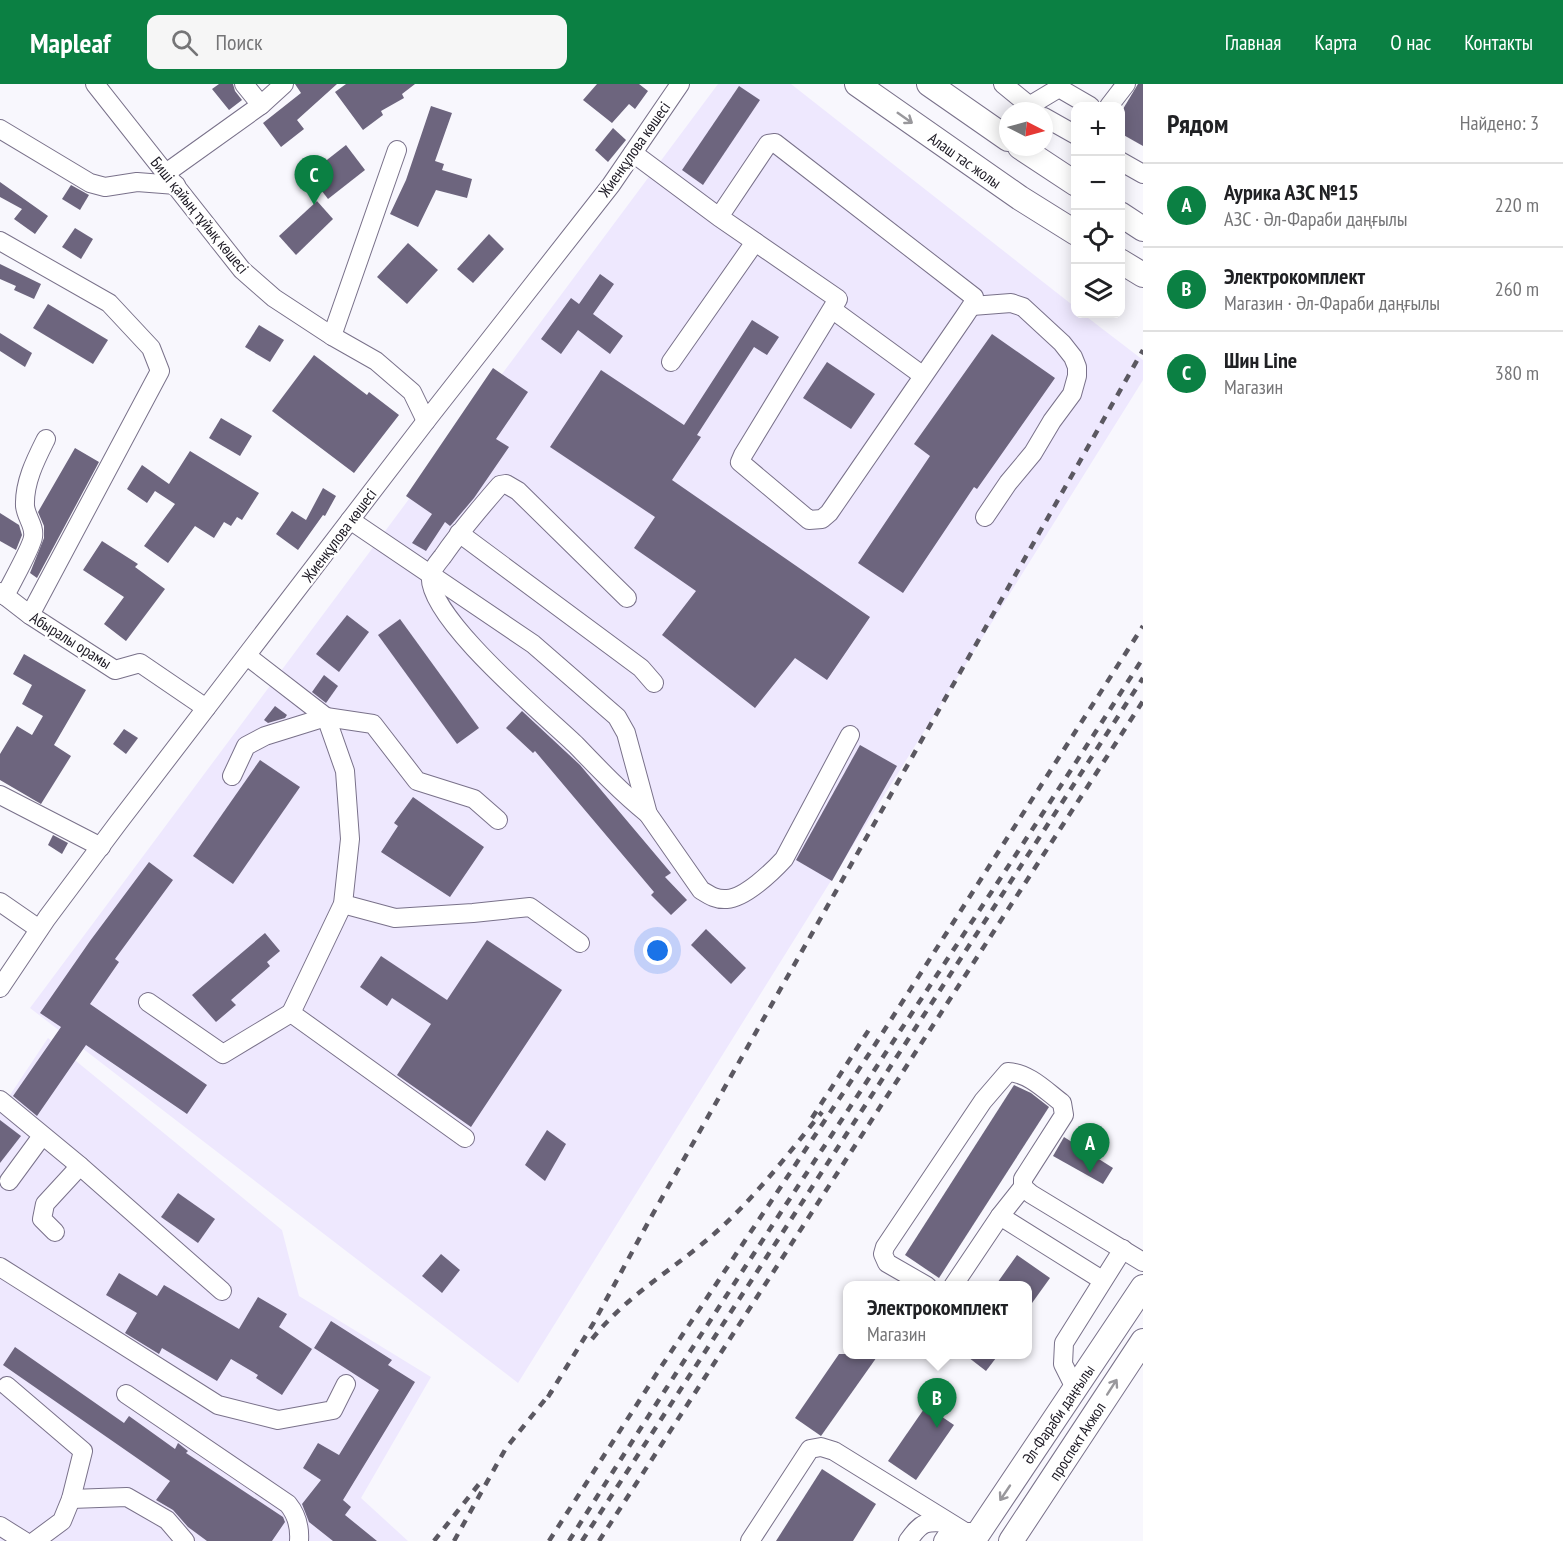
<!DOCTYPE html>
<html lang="ru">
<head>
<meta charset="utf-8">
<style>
  body { margin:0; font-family:"PT Sans Narrow",sans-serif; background:#f6f6f6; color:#202124 }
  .controls { position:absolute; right:18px; top:18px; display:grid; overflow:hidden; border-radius:12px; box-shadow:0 3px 15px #0003 }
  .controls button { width:54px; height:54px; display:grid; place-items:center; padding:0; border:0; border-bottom:2px solid #e0e0e0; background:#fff; color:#202124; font:30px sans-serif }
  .compass { position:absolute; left:999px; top:18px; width:54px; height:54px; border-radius:50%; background:#fff; box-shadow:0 3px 15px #0003; rotate:96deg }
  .you { position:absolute; left:658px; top:867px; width:21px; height:21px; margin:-15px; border:4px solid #fff; border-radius:50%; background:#1a73e8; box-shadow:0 0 0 9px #1a73e833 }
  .badge { display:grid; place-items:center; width:39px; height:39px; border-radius:50%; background:#0b8043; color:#fff; font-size:20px; font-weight:700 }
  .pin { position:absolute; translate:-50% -50px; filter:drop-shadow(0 2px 3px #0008) }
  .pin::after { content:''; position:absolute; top:32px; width:21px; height:18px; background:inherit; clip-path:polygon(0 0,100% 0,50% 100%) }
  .popup { position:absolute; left:843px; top:1197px; width:189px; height:78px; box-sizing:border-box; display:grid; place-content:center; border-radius:12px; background:#fff; filter:drop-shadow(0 2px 4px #0005); font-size:20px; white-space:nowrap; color:#757577 }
  .popup b { font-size:22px; color:#202124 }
  .popup::after { content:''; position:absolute; left:50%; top:100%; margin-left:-12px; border:12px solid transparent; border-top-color:#fff }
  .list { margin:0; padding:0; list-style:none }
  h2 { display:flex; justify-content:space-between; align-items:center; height:78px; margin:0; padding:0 24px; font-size:26px }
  h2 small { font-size:20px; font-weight:400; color:#757577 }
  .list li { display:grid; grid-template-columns:39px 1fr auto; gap:18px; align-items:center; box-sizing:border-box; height:84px; padding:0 24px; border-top:2px solid #e0e0e0 }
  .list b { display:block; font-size:22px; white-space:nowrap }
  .list p { margin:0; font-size:20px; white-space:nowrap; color:#757577 }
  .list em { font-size:20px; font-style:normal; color:#757577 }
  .icon { flex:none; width:33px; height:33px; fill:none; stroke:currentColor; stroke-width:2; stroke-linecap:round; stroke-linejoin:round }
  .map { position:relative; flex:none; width:1143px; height:1457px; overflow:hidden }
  header { display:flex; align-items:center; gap:36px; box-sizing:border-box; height:84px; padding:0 30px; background:#0b8043; color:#fff }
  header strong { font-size:28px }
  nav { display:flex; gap:33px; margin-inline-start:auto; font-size:21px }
  .search { width:420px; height:54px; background:#f6f6f6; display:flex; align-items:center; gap:15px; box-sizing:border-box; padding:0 21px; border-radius:12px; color:#757577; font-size:22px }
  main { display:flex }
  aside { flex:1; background:#fff }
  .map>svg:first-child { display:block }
  .built { fill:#eee8fe }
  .building { fill:#6d657e }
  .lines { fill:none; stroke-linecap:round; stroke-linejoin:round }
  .minor-casing { stroke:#79718a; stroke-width:20 }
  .major-casing { stroke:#79718a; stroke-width:26 }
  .minor { stroke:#fff; stroke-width:18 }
  .major { stroke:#fff; stroke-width:24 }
  .rail { stroke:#5b5861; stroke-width:4.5; stroke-dasharray:8 8; stroke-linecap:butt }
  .oneway { stroke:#99989c }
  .labels { text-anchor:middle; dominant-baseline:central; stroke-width:5; stroke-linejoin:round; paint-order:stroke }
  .street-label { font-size:16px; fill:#1c1923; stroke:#fff }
</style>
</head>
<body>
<header>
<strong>Mapleaf</strong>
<div class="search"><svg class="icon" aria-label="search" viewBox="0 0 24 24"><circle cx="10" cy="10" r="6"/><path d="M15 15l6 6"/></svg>Поиск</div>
<nav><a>Главная</a><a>Карта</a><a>О нас</a><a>Контакты</a></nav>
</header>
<main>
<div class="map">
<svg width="1143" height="1457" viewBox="0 0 1143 1457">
  <rect width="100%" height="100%" fill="#f8f7fd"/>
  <g class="built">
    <path d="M718,0h73l284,223 1,7h7l60,46v20l-625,1003 -488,-375z"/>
    <path d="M48,954l234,192 17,66 132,81 -70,121 47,43h-408v-431z"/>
  </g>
  <g class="building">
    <path d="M219,0h14l2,7 7,9 -13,10 -17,-21z"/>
    <path d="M295,0h42l-40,36 7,9 -23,18 -18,-24 38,-30z"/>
    <path d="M346,0h69l-13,10 2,4 -23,13 2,4 -20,15 -28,-38z"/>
    <path d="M597,0h42l9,7 -13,18 -6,-5 -17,19 -29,-23z"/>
    <path d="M1138,0h5v62l-23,-13v-19z"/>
    <path d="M739,2l21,14 -57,85 -21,-15z"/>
    <path d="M431,22l21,7 -17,48 9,3 -2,6 30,9 -5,19 -31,-8 -18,37 -28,-13 16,-34z"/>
    <path d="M613,44l13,12 -18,22 -13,-12z"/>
    <path d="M346,61l19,25 -37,29 -19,-25z"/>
    <path d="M0,98l48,34 -13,18 -21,-15 8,-10 -22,-12z"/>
    <path d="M71,101l18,10 -9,15 -18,-11z"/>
    <path d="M317,117l16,18 -37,36 -17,-19z"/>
    <path d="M75,144l18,11 -12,20 -19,-12z"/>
    <path d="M489,150l15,15 -31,34 -16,-14z"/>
    <path d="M408,159l30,27 -31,34 -30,-27z"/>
    <path d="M0,180l41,20 -7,15 -20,-9 2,-4 -16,-7z"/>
    <path d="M600,190l14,10 -21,30 30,22 -13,18 -32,-24 -17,24 -20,-15 30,-41 8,6z"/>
    <path d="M48,220l60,36 -15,24 -60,-36z"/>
    <path d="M752,236l27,17 -12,18 -13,-8 -57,88 4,2 -29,43 198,137 -43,63 -32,-22 -40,50 -93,-73 34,-44 -62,-43 21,-31 -105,-70 51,-77 83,55z"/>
    <path d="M259,241l25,15 -14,22 -25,-15z"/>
    <path d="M0,249l32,20 -7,14 -25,-16z"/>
    <path d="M992,250l63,44 -78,111 -3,-2 -71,106 -45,-30 72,-107 -16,-12z"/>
    <path d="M314,271l53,40 2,-3 30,23 -45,58 -82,-62z"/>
    <path d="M827,278l48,32 -24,35 -48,-31z"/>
    <path d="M493,284l35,24 -32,47 13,8 -35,51 -22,26 -2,2 -5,-4 -19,29 -14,-8 20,-29 -26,-18z"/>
    <path d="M221,334l31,18 -12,20 -31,-18z"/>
    <path d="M75,364l24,14 -62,116 -7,-5 14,-35v-12l-6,-14z"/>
    <path d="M190,367l69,42 -17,27 -5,-3 -6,9 -7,-4 -10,16 -19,-12 -27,37 -24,-17 31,-42 -20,-13 -8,12 -20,-14 15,-24 27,19z"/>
    <path d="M323,404l13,8 -11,20 -2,-1 -25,35 -22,-16 16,-23 14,9z"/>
    <path d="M0,429l19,12 3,10 -6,15 -16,-9z"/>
    <path d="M102,457l36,23 -3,3 30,22 -39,52 -22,-17 20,-27 -41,-27z"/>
    <path d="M347,531l22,17 -30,40 -23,-18z"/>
    <path d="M400,535l79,109 -22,16 -79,-109z"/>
    <path d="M24,570l62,36 -32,55 17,11 -30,48 -41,-24v-26l17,-28 15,9 11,-19 -21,-12 10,-19 -19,-11z"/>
    <path d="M324,591l14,11 -12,17 -14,-11z"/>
    <path d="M275,622l12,9 -2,3 -17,5 -4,-3z"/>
    <path d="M522,627l58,54 91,108 -6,4 22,23 -16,15 -20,-20 3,-3 -119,-141 -2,2 -27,-25z"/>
    <path d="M124,645l14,9 -12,16 -13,-10z"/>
    <path d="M860,661l37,21 -65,115 -36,-21z"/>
    <path d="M260,676l40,27 -67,97 -40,-28z"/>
    <path d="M413,713l71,50 -34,50 -69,-45 17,-26 -4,-3z"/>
    <path d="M53,751l15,8 -6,11 -14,-9z"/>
    <path d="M149,778l24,18 -58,79 4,3 -29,42 117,81 -20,29 -101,-69 -49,71 -24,-20 48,-69 -21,-14 50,-72z"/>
    <path d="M706,845l40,39 -15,16 -40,-39z"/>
    <path d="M265,849l15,18 -13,11 3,4 -39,34 5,5 -20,17 -24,-27z"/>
    <path d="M487,856l75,50 -91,137 -74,-52 34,-51 -39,-26 -5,8 -27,-19 21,-31 66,44z"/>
    <path d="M1014,1001l17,8 18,14 -110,171 -34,-23z"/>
    <path d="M0,1036l21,16 -21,27z"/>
    <path d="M547,1046l19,14 -21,37 -20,-16z"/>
    <path d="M1064,1053l49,31 -10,16 -50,-28z"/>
    <path d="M178,1109l37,26 -17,24 -37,-26z"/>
    <path d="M441,1170l19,16 -18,23 -20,-17z"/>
    <path d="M1017,1171l33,23 -23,32v-24h-32z"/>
    <path d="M119,1189l38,23 7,-11 75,44 19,-32 29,17 -8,13 33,22 -30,46 -26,-17 2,-3 -27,-16 -14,22 -55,-33 -3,6 -34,-21 12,-20 -31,-18z"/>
    <path d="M331,1237l61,39 -4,5 27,17 -72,118 8,7 -6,8 32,26h-44l-24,-19 -7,-18 19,-24 -18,-12 15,-25 21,12 40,-65 -65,-42z"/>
    <path d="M15,1263l109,76 5,-7 46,33 3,-6 10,8 -2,2 97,64 2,5 -13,19h-65l-19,-14 -15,-17 -17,-10 14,-19 -167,-116z"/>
    <path d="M839,1270h40l-58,82 -26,-18z"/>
    <path d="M964,1270h35l-13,17z"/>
    <path d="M926,1322l28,19 -38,55 -28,-19z"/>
    <path d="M822,1385l54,35 -23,37h-77z"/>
  </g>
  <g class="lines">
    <defs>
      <g id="minor">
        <path d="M95,0l147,186 32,28 58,38 44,25 36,31 14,29"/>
        <path d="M1003,0l33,27"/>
        <path d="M261,21l23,-21"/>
        <path d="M1029,22l30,-18 31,18"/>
        <path d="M1109,22l17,-22"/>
        <path d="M1044,33l32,18"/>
        <path d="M0,45l90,54 15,4 32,-5 39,3"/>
        <path d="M633,69l86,64 119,82 -95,156 -3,7 69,58 13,-1 7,-6 135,-196 10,-15v-5l-199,-154 -7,1 -49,73"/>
        <path d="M1120,77l23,13"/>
        <path d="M166,89l95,-68 -17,-21"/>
        <path d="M0,157l109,62 42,45 9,23 -130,244"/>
        <path d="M972,222l39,-3 12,4 39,36 11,14 4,10v9l-5,18 -20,27 -19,32 -25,30 -23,34"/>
        <path d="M833,226l89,65"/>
        <path d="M332,252l65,-186"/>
        <path d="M671,278l84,-120"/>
        <path d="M350,436l183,124 84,73 9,16 22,81 53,76c8,5 15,10 26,9 18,-1 45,-27 57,-40l66,-124"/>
        <path d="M459,449l182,135 13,15"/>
        <path d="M0,508l30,23 85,55 25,-7 66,45"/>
        <path d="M5,512c5,-11 27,-49 28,-59 2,-11 -7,-20 -8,-31 -1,-24 11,-47 21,-67"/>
        <path d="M627,514l-109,-107 -12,-7 -6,1c-20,23 -40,46 -57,71 -4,5 -11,13 -12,19 -7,40 116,142 145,170 23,24 46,48 72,69"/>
        <path d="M247,572l79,61 19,54 5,68 -7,65 -52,109 174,125"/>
        <path d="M232,692l14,-30 19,-10 61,-19 47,7 44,57 57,18 24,21"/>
        <path d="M0,711l101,52"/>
        <path d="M0,818l39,27"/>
        <path d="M343,820l52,14 78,-5 57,-6 50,36"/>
        <path d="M0,904l47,-70 71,-95 308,-402 185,-236 69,-101"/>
        <path d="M148,918l75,52 68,-41"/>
        <path d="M0,1016l80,66 142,125"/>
        <path d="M9,1097l33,-45"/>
        <path d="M1000,1132l102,64"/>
        <path d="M55,1148l-13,-13 3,-15 35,-38"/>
        <path d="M0,1183l218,138 60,15 55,-10 13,-26"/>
        <path d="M927,1202l-40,-23 -4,-9 2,-7 98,-146 25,-29c21,1 38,19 54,31l2,12 -41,64v8l8,7 112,68"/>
        <path d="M953,1202l47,-70 23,-29"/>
        <path d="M7,1302l76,65 -12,48 -9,22 -27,20"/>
        <path d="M1075,1304l-12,-24 1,-21 59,-94"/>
        <path d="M126,1310l162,110c9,11 12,23 11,37"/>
        <path d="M71,1415l56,-2 40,23 18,21"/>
        <path d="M0,1442l24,15"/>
        <path d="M750,1457l60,-92 11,-2 13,4 131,81"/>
        <path d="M908,1457c14,-20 18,-20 41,-18"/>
        <path d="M943,1457l4,-6 23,-3"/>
      </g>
      <g id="major">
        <path d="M857,0l163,114 56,35"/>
        <path d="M929,0l79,55"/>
        <path d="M1020,63l56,37"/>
        <path d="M1120,130l23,15"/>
        <path d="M1120,177l23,14"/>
        <path d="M973,1457l170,-254"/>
        <path d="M1011,1457l132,-200"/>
      </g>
    </defs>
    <use href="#minor" class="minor-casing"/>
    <use href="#major" class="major-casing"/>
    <use href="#minor" class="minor"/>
    <use href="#major" class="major"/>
    <g class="rail">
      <path d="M812,1034l60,-93"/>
      <path d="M592,1255c33,-41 71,-63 110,-95 46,-37 83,-86 120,-132"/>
      <path d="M548,1313l45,-73 57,-105 493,-869"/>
      <path d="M434,1457l45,-57"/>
      <path d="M454,1457l52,-93 46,-57"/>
      <path d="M549,1457l110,-171 210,-316 274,-428"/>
      <path d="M569,1457c187,-297 385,-587 574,-883"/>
      <path d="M582,1457l561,-863"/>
      <path d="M599,1457l544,-840"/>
    </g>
  </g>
  <defs><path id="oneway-shaft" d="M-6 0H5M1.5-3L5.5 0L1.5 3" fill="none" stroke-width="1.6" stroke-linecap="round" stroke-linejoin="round" transform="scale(1.5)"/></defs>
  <g class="oneway">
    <use href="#oneway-shaft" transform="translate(905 34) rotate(35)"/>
    <use href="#oneway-shaft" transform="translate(1112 1303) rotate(-57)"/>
    <use href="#oneway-shaft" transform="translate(1005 1409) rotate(124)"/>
  </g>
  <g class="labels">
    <g class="street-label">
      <text transform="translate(634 65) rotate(-55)">Жиенқұлова көшесі</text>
      <text transform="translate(965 76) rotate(35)">Алаш тас жолы</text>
      <text transform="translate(200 131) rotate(51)">Биші қайың тұйық көшесі</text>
      <text transform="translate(339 451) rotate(-53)">Жиенқұлова көшесі</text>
      <text transform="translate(71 556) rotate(32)">Абыралы орамы</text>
      <text transform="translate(1058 1330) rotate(-56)">Әл-Фараби даңғылы</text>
      <text transform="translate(1077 1357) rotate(-57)">проспект Акжол</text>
    </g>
  </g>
</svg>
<div class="controls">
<button>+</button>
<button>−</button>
<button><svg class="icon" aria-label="locate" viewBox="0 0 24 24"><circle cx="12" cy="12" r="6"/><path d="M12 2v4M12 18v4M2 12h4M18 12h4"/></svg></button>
<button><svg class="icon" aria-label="layers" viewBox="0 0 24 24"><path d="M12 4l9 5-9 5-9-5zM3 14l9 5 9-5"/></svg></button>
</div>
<svg class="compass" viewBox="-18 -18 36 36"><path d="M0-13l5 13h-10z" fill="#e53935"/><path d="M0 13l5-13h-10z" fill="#757577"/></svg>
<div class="you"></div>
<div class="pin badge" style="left:1090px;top:1089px">A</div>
<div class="pin badge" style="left:937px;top:1344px">B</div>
<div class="popup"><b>Электрокомплект</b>Магазин</div>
<div class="pin badge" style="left:314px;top:121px">C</div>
</div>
<aside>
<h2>Рядом<small>Найдено: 3</small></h2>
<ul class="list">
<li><span class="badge">A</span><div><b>Аурика АЗС №15</b><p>АЗС · Әл-Фараби даңғылы</p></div><em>220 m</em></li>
<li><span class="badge">B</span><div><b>Электрокомплект</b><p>Магазин · Әл-Фараби даңғылы</p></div><em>260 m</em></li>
<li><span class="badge">C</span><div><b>Шин Line</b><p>Магазин</p></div><em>380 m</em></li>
</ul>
</aside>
</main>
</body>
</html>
